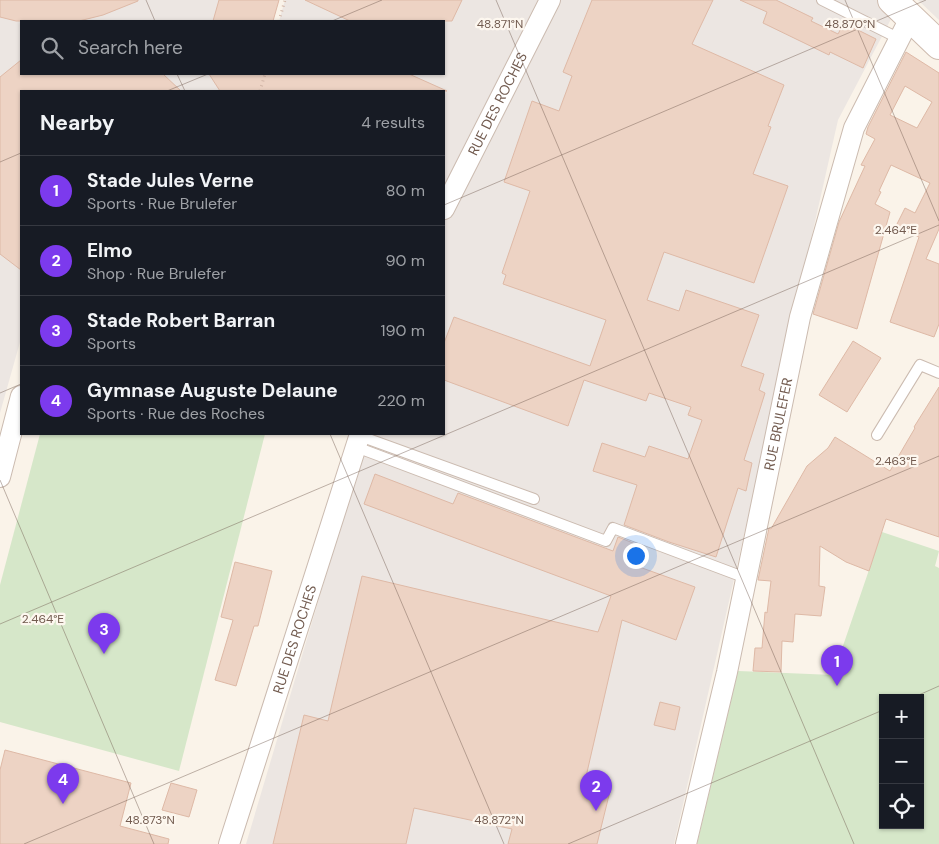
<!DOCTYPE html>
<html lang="en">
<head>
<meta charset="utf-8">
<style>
  body { margin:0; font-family:"DM Sans",sans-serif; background:#20242c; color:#f1f3f6 }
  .controls { position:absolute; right:15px; bottom:15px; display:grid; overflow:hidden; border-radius:0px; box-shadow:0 1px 4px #0004 }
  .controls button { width:45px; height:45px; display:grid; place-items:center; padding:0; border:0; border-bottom:1px solid #363941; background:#171b24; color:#f1f3f6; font:25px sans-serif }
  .you { position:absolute; left:635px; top:555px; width:18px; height:18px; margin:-12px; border:4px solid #fff; border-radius:50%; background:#1a73e8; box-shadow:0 0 0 8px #1a73e833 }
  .badge { display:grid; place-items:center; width:32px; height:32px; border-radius:50%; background:#7c3aed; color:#fff; font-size:16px; font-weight:700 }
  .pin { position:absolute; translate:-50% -41px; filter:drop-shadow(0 1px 2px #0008) }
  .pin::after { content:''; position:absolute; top:26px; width:18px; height:15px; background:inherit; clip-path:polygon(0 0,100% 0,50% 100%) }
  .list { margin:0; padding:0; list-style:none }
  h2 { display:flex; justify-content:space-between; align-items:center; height:65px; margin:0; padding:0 20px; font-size:21px }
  h2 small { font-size:16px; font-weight:400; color:#9ea1a6 }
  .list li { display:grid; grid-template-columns:32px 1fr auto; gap:15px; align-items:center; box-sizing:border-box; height:70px; padding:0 20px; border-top:1px solid #363941 }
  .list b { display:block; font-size:19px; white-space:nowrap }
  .list p { margin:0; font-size:16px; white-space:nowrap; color:#9ea1a6 }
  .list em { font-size:16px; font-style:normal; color:#9ea1a6 }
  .icon { flex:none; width:28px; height:28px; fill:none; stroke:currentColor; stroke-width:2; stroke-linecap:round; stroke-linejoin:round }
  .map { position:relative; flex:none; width:939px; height:844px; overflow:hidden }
  .search { position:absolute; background:#171b24; box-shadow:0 1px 4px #0004; left:20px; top:20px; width:425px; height:55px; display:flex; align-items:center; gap:12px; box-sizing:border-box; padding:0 18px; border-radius:0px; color:#9ea1a6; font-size:19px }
  .panel { position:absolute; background:#171b24; box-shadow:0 1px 4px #0004; left:20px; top:90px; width:425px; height:345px; border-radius:0px }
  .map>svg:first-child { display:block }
  .industrial { fill:#ece6e2 }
  .green { fill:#d6e7c9; fill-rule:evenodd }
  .building { fill:#edd3c4; stroke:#deb9a6; fill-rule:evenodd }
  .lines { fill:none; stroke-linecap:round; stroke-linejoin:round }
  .service-casing { stroke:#cbbbb0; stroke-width:12 }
  .minor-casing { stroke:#cbbbb0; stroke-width:22 }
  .secondary-casing { stroke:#cebbae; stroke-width:30 }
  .path { stroke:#d2b6a7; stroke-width:3; stroke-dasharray:1 4; stroke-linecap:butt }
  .service { stroke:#fff; stroke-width:10 }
  .minor { stroke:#fff; stroke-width:20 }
  .secondary { stroke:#fff; stroke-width:28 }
  .ticks { fill:none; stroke:#725b4f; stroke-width:1; stroke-opacity:0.45 }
  .labels { text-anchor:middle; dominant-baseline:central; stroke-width:4.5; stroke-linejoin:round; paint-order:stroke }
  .street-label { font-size:14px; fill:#725b4f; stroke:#fdf7ef }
  .ticks-label { font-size:12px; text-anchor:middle; fill:#725b4f; stroke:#fdf7ef; stroke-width:4.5; stroke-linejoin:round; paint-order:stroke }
</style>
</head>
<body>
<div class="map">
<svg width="939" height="844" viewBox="0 0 939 844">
  <rect width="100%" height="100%" fill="#faf3e9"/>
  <g class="industrial">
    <path d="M0,0h279l-6,21h-252v53h238l-4,17h-234v251h-1l-20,71z"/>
    <path d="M285,0h616l-63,120 -164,724h-428l122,-410h76v-343h-184l5,-17h179v-53h-165z"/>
    <path d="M918,0h21v20z"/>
  </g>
  <g class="green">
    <path d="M40,434h225l-86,337 -179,-49v-137z"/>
    <path d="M882,532l57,19 -4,15 4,2v276h-242l41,-173 95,4zM883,698h37v127h-37z"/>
  </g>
  <g class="building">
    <path d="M0,0h138v1l-35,14 -24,6h-63l-16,-4z"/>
    <path d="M219,0h60l-6,21h-60z"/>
    <path d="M305,0h157l-10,21h-102z"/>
    <path d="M592,0h121l-21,44 92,41 -16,41 3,1 -18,47 35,12 -34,97 -90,-31 -17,48 32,11 7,-21 73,25 -18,51 23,8 -5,16 6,3 -21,67 8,3 -6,28 -8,-3 -22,69 -47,-15 -45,-17 13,-40 -44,-14 9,-28 43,14 4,-11 39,13 14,-39 -14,-5 3,-8 -42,-14 -3,8 -62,-21 -16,46 -124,-46v-37l10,-26 136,49 16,-46 -103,-36 3,-9 -4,-2 28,-82 -26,-9 28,-81 27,10 13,-35 -9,-4z"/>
    <path d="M740,0h36l37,18 -2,3 27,13 6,-11 32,16 -13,29 -33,-16 -1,3 -66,-32 4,-11z"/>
    <path d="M906,52l33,21v156l-13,30 13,5v60l-5,13 -44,-15 29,-85 -23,-11 9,-18 10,5 15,-30 -39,-18 -12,26 2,1 -6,12 15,8 -33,117 -44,-15 26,-92 26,-56 -4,-1 14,-26 -9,-5 2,-7zM905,86l27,16 -15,26 -27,-13z"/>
    <path d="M21,60v14h142l18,17h-160v179l-21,-16v-177z"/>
    <path d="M209,74h200l38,17h-227z"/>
    <path d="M853,341l28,17 -34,54 -28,-17z"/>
    <path d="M939,387v150l-53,-18 -17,52 -23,-9 -26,-16 -1,40 6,1 -4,29 -26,-2 -2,28 -11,-1 -1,31 -28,-1 2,-23h7l3,-36 2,1 4,-32 -13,-1 11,-52 2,1 36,-63 21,-18 7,-11 55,34 15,-26 10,-17 -1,-1z"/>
    <path d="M375,474l78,30 5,-11 155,58 5,-14 20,8 -7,19 64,23 -19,53 -54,-20 -37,161 26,6 -14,57h-89l4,-15 -98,-21 -8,36h-133l31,-129 24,6 34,-145 236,56 13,-36 -247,-92z"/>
    <path d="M235,562l37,9 -14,55h-4l-18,60 -21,-6 18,-60 -12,-3z"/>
    <path d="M660,702l20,5 -5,23 -21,-5z"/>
    <path d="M5,750l126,33 -11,43 49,13 -1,5h-168v-74z"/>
    <path d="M171,783l26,7 -8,27 -27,-7z"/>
  </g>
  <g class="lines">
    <defs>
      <g id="service">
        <path d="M822,0l78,39"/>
        <path d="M877,435l43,-70 19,8"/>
        <path d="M360,436l174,63"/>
        <path d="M356,447l250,94 7,-13 133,50"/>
      </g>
      <g id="minor">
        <path id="s1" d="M444,209l106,-209"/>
        <path d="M0,477l21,-81"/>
        <path id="s2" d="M229,844l131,-410"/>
        <path id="s3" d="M686,844l41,-172 73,-355 54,-189 56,-110"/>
      </g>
      <path id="secondary" d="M892,0l47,45"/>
    </defs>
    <use href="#service" class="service-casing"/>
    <use href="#minor" class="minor-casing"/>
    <use href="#secondary" class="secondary-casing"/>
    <g class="path">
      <path d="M279,21l6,-21"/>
      <path d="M260,91l5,-17"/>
    </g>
    <use href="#service" class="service"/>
    <use href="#minor" class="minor"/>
    <use href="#secondary" class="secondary"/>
  </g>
  <path class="ticks" d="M146,0l9,21M496,0l358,844M845,0l94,221M332,21l50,-21M177,74l8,17M167,91l41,-17M0,162l21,-9M444,205l482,-205M0,393l21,-9M330,434l174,410M0,480l154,364M0,624l939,-399M912,698l27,-12M24,844l915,-388M568,844l315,-134"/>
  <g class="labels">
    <g class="street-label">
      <text stroke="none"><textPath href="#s1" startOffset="118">RUE DES ROCHES</textPath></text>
      <text stroke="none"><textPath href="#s3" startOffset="430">RUE BRULEFER</textPath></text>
      <text stroke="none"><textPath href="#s2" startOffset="215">RUE DES ROCHES</textPath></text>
    </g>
  </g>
  <g class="ticks-label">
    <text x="500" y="28">48.871°N</text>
    <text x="850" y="28">48.870°N</text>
    <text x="896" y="234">2.464°E</text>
    <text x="896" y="465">2.463°E</text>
    <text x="43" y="623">2.464°E</text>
    <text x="150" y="824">48.873°N</text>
    <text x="499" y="824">48.872°N</text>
  </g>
</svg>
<div class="controls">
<button>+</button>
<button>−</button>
<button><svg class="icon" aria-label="locate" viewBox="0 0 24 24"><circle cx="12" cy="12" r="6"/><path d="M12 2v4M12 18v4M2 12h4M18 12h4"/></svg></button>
</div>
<div class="you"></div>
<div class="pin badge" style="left:837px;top:686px">1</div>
<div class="pin badge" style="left:596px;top:811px">2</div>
<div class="pin badge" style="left:104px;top:654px">3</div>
<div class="pin badge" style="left:63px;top:804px">4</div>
<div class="search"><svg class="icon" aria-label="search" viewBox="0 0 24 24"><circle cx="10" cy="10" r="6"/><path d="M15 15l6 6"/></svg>Search here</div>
<section class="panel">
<h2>Nearby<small>4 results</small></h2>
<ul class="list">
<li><span class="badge">1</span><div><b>Stade Jules Verne</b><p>Sports · Rue Brulefer</p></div><em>80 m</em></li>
<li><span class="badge">2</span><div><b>Elmo</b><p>Shop · Rue Brulefer</p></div><em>90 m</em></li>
<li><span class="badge">3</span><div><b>Stade Robert Barran</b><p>Sports</p></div><em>190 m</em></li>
<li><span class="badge">4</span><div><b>Gymnase Auguste Delaune</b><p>Sports · Rue des Roches</p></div><em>220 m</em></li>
</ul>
</section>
</div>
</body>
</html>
